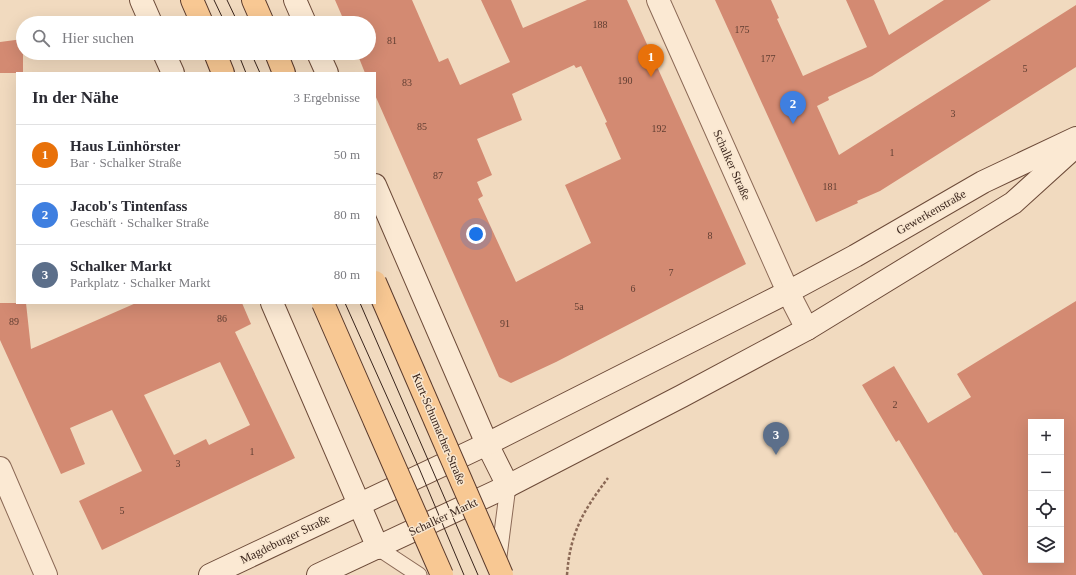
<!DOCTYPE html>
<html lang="de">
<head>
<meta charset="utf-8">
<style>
  body { margin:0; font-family:"Times New Roman",serif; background:#f7f7f7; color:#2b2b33 }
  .controls { position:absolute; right:12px; bottom:12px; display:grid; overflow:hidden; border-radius:0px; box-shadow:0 4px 16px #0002 }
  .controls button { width:36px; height:36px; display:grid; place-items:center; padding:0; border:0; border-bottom:1px solid #e1e1e2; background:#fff; color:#2b2b33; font:20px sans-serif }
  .you { position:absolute; left:476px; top:234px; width:14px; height:14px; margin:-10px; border:3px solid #fff; border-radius:50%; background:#1a73e8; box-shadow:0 0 0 6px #1a73e833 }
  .badge { display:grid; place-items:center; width:26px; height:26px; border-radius:50%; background:#d93025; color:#fff; font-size:13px; font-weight:700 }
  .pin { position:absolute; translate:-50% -33px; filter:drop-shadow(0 1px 2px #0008) }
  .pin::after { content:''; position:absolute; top:21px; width:14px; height:12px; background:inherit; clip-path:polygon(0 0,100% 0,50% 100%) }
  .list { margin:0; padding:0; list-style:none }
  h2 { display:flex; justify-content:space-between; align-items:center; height:52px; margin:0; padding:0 16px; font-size:17px }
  h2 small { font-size:13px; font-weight:400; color:#7c7c81 }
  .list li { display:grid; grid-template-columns:26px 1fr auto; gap:12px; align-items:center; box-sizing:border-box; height:60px; padding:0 16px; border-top:1px solid #e1e1e2 }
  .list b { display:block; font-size:15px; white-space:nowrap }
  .list p { margin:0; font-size:13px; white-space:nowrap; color:#7c7c81 }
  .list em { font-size:13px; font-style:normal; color:#7c7c81 }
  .icon { flex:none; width:22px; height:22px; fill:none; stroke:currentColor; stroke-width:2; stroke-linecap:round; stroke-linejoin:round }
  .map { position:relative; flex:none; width:1076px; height:575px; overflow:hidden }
  .search { position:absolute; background:#fff; box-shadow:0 4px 16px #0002; left:16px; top:16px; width:360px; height:44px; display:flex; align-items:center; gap:10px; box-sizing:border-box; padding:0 14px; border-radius:22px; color:#7c7c81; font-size:15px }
  .panel { position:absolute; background:#fff; box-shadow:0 4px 16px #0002; left:16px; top:72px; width:360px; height:232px; border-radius:0px }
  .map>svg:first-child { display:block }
  .building { fill:#d38a72; fill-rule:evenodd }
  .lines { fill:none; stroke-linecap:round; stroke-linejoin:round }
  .lane-casing { stroke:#8b6956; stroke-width:17 }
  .street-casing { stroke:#8b6956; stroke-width:24 }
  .secondary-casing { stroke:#6d4b39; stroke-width:24 }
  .primary-casing { stroke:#59392b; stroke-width:24 }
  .path { stroke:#8b6956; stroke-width:2.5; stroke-dasharray:3 2; stroke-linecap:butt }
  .lane { stroke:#fbe9d3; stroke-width:15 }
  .street { stroke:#fbe9d3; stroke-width:22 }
  .secondary { stroke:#fbe9d3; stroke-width:22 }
  .primary { stroke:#f8c893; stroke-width:22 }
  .tram { stroke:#3a251c; stroke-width:1 }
  .primary-bridge-casing { stroke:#59392b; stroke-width:24; stroke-linecap:butt }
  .primary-bridge { stroke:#f8c893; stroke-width:22 }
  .labels { text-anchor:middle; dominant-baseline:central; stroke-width:3; stroke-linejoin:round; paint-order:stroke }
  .number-label { font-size:10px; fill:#603e32 }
  .street-label { font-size:12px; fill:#3a251c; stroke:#f8e6cf }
</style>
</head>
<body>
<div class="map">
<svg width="1076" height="575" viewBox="0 0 1076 575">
  <rect width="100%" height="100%" fill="#f1dabf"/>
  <g class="building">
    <path d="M335,0h77l27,62 9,-4 12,27 50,-23 -29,-62h30l12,28 64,-28h40l119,264 -190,98 -45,21 -12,-6 -124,-282v-22h-10l-8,-20h12v-30h-24zM574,65l2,3 5,-2 26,56 -2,1 16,36 -56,26 26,58 -75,39 -38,-83 5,-3 -6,-14 15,-7 -15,-36 45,-19 -10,-26z"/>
    <path d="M715,0h56l8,18 -2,1 26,57 64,-29 -21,-47h28l15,35 55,-35h47l-119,76 -44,21 1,3 -12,6 22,49 237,-150v62l-196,124 -23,10 1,2 -42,19z"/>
    <path d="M23,39v34h-23v-31z"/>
    <path d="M1076,301v274h-93l-27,-43 -1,1 -56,-93 -3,2 -34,-57 32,-19 34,57 43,-26 -14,-23zM1031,422h30v138h-30z"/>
    <path d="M0,303h26l5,46 105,-46h106l9,21 -16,8 60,126 -193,92 -23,-49 63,-30 -30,-61 -42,18 15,36 -24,10 -61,-134zM220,362l30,63 -41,20 -3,-6 -32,16 -30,-60z"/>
  </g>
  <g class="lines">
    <defs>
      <g id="lane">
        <path d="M378,548l41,27"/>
        <path d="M498,564l10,-78"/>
      </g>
      <g id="street">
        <path d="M658,0l130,292 19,37"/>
        <path d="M0,468l46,107"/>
      </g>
      <g id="secondary">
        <path d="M141,0l10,23"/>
        <path d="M295,0l10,23"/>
        <path d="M164,53l9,20"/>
        <path d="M318,53l9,20"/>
        <path d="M375,185l112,259 21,42"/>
        <path d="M272,303l106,245"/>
        <path d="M210,575l277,-131 301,-152 67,-36 128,-74 93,-44"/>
        <path d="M318,575l190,-89 174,-90 125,-67 206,-126 63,-57"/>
      </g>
      <g id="primary">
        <path d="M192,0l10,23"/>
        <path d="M253,0l10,23"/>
        <path d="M215,53l8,20"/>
        <path d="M276,53l8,20"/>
      </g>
    </defs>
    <use href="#lane" class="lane-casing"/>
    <use href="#street" class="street-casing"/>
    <use href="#secondary" class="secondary-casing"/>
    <use href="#primary" class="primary-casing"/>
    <path class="path" d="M567,575c3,-42 16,-64 41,-97"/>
    <use href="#lane" class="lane"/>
    <use href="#street" class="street"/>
    <use href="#secondary" class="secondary"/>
    <use href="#primary" class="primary"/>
    <g class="tram">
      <path d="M214,0l11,23"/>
      <path d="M227,0l11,23"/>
      <path d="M238,53l8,20"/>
      <path d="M251,53l9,20"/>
      <path d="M345,303l74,165 45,107"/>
      <path d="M360,303l118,272"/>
    </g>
    <defs>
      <g id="primary-bridge">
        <path d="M375,282l127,293"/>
        <path d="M323,303l119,272"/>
      </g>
    </defs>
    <use href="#primary-bridge" class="primary-bridge-casing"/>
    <use href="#primary-bridge" class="primary-bridge"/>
  </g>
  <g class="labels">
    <g class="number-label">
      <text x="600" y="24">188</text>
      <text x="742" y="29">175</text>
      <text x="392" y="40">81</text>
      <text x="768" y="58">177</text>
      <text x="1025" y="68">5</text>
      <text x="625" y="80">190</text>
      <text x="407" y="82">83</text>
      <text x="953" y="113">3</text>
      <text x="422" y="126">85</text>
      <text x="659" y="128">192</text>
      <text x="892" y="152">1</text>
      <text x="438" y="175">87</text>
      <text x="830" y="186">181</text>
      <text x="710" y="235">8</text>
      <text x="671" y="272">7</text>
      <text x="633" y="288">6</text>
      <text x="579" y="306">5a</text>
      <text x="222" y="318">86</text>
      <text x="14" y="321">89</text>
      <text x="505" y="323">91</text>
      <text x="895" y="404">2</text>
      <text x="252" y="451">1</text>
      <text x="178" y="463">3</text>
      <text x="122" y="510">5</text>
    </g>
    <g class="street-label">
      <text transform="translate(732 165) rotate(66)">Schalker Straße</text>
      <text transform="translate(931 212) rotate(-30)">Gewerkenstraße</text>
      <text transform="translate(439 429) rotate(67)">Kurt-Schumacher-Straße</text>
      <text transform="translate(443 517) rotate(-25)">Schalker Markt</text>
      <text transform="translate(285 539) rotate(-26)">Magdeburger Straße</text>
    </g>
  </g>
</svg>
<div class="controls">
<button>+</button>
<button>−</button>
<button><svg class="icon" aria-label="locate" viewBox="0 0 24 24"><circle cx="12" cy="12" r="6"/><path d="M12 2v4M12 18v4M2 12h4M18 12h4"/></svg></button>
<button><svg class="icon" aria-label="layers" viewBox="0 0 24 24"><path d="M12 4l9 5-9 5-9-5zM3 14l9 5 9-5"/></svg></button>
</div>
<div class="you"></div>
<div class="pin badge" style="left:651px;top:77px;background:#e8710a">1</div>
<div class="pin badge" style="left:793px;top:124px;background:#3f7fe0">2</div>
<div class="pin badge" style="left:776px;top:455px;background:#5c6f8a">3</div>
<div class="search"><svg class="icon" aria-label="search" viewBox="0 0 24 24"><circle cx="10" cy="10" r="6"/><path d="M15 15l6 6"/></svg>Hier suchen</div>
<section class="panel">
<h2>In der Nähe<small>3 Ergebnisse</small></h2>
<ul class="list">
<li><span class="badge" style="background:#e8710a">1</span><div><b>Haus Lünhörster</b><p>Bar · Schalker Straße</p></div><em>50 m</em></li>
<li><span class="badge" style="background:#3f7fe0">2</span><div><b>Jacob's Tintenfass</b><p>Geschäft · Schalker Straße</p></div><em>80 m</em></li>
<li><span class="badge" style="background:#5c6f8a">3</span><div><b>Schalker Markt</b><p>Parkplatz · Schalker Markt</p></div><em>80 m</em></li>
</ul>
</section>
</div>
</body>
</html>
